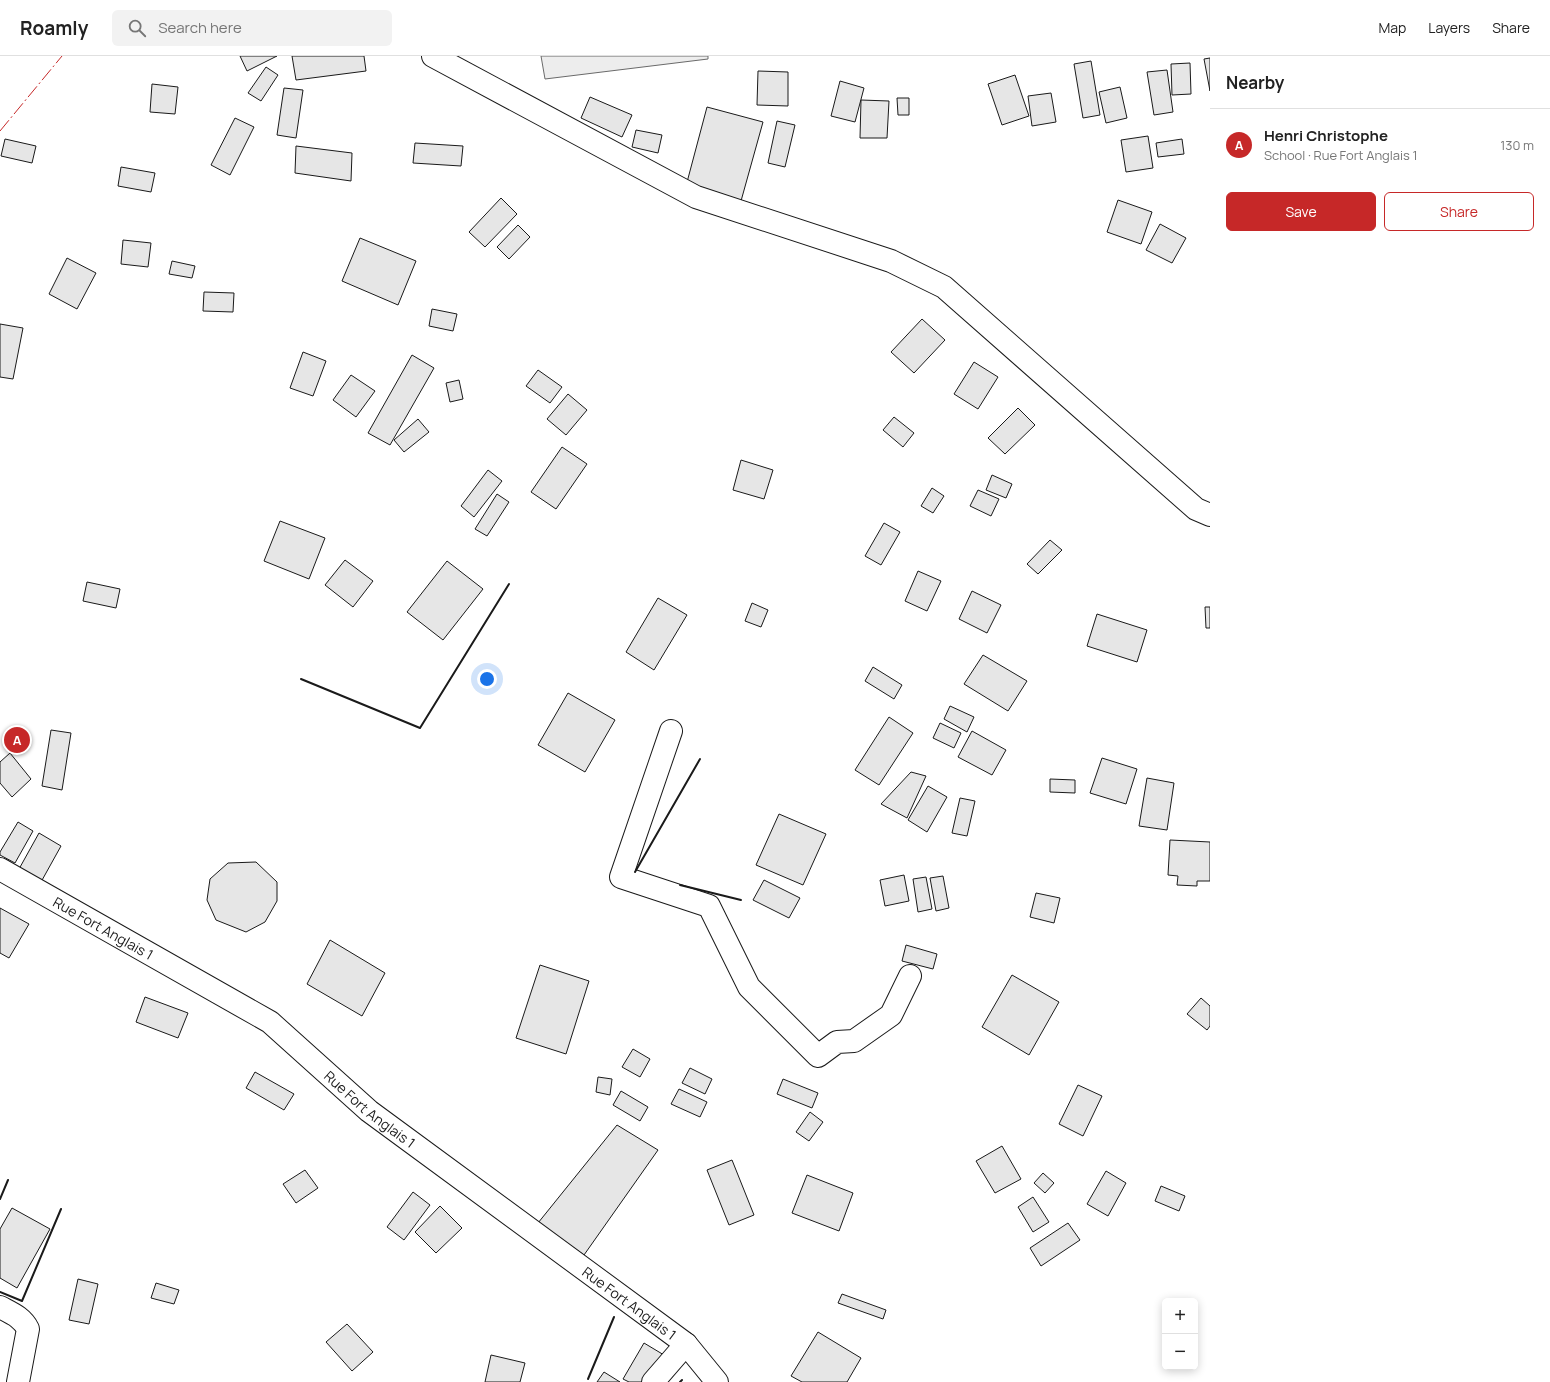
<!DOCTYPE html>
<html lang="en">
<head>
<meta charset="utf-8">
<style>
  body { margin:0; font-family:Manrope,sans-serif; background:#f2f2f2; color:#222 }
  .controls { position:absolute; right:12px; bottom:12px; display:grid; overflow:hidden; border-radius:6px; box-shadow:0 2px 10px #0003 }
  .controls button { width:36px; height:36px; display:grid; place-items:center; padding:0; border:0; border-bottom:1px solid #e0e0e0; background:#fff; color:#222; font:20px sans-serif }
  .you { position:absolute; left:487px; top:623px; width:14px; height:14px; margin:-10px; border:3px solid #fff; border-radius:50%; background:#1a73e8; box-shadow:0 0 0 6px #1a73e833 }
  .badge { display:grid; place-items:center; width:26px; height:26px; border-radius:50%; background:#c62828; color:#fff; font-size:13px; font-weight:700 }
  .pin { position:absolute; translate:-50% -50%; border:2px solid #fff; box-shadow:0 1px 4px #0006 }
  .list { margin:0; padding:0; list-style:none }
  h2 { display:flex; justify-content:space-between; align-items:center; height:52px; margin:0; padding:0 16px; font-size:17px }
  h2 small { font-size:13px; font-weight:400; color:#767676 }
  .list li { display:grid; grid-template-columns:26px 1fr auto; gap:12px; align-items:center; box-sizing:border-box; height:72px; padding:0 16px; border-top:1px solid #e0e0e0 }
  .list b { display:block; font-size:15px; white-space:nowrap }
  .list p { margin:0; font-size:13px; white-space:nowrap; color:#767676 }
  .list em { font-size:13px; font-style:normal; color:#767676 }
  .actions { display:flex; gap:8px; padding:12px 16px }
  .actions a { flex:1; padding:9px 0; border:1px solid #c62828; border-radius:6px; text-align:center; font-size:14px; color:#c62828 }
  .actions .main { background:#c62828; color:#fff }
  .icon { flex:none; width:22px; height:22px; fill:none; stroke:currentColor; stroke-width:2; stroke-linecap:round; stroke-linejoin:round }
  .map { position:relative; flex:none; width:1210px; height:1326px; overflow:hidden }
  header { display:flex; align-items:center; gap:24px; box-sizing:border-box; height:56px; padding:0 20px; background:#fff; border-bottom:1px solid #e0e0e0 }
  header strong { font-size:19px }
  nav { display:flex; gap:22px; margin-inline-start:auto; font-size:14px }
  .search { width:280px; height:36px; background:#f2f2f2; display:flex; align-items:center; gap:10px; box-sizing:border-box; padding:0 14px; border-radius:6px; color:#767676; font-size:15px }
  main { display:flex }
  aside { flex:1; background:#fff }
  .map>svg:first-child { display:block }
  .built { fill:#ededed; stroke:#6a6a6a }
  .building { fill:#e6e6e6; stroke:#1a1a1a }
  .lines { fill:none; stroke-linecap:round; stroke-linejoin:round }
  .minor-casing { stroke:#1a1a1a; stroke-width:24 }
  .minor { stroke:#fff; stroke-width:22 }
  .wall { stroke:#1a1a1a; stroke-width:2 }
  .power { stroke:#c62828; stroke-width:1; stroke-dasharray:14 3 2 3; stroke-linecap:butt }
  .labels { text-anchor:middle; dominant-baseline:central; stroke-width:3; stroke-linejoin:round; paint-order:stroke }
  .street-label { font-size:14px; fill:#1a1a1a; stroke:#fff }
</style>
</head>
<body>
<header>
<strong>Roamly</strong>
<div class="search"><svg class="icon" aria-label="search" viewBox="0 0 24 24"><circle cx="10" cy="10" r="6"/><path d="M15 15l6 6"/></svg>Search here</div>
<nav><a>Map</a><a>Layers</a><a>Share</a></nav>
</header>
<main>
<div class="map">
<svg width="1210" height="1326" viewBox="0 0 1210 1326">
  <rect width="100%" height="100%" fill="#fff"/>
  <path class="built" d="M541,0h167v3l-163,20z"/>
  <g class="building">
    <path d="M240,0h37l-30,15z"/>
    <path d="M292,0h72l2,15 -70,9z"/>
    <path d="M1210,2v33l-6,-32z"/>
    <path d="M1091,5l9,54 -17,3 -9,-54z"/>
    <path d="M1190,7l1,31 -19,1 -1,-31z"/>
    <path d="M266,11l12,8 -17,26 -13,-8z"/>
    <path d="M1167,14l6,42 -19,3 -7,-43z"/>
    <path d="M758,15l30,1v34l-31,-1z"/>
    <path d="M1015,19l14,41 -27,9 -14,-41z"/>
    <path d="M840,25l24,7 -9,34 -24,-6z"/>
    <path d="M152,28l26,3 -3,27 -25,-2z"/>
    <path d="M1120,31l7,31 -21,5 -7,-31z"/>
    <path d="M284,32l19,2 -7,48 -19,-3z"/>
    <path d="M1051,37l5,29 -24,4 -4,-30z"/>
    <path d="M590,41l42,18 -10,22 -41,-19z"/>
    <path d="M897,42h12v17h-11z"/>
    <path d="M861,44l28,1 -2,37h-27z"/>
    <path d="M707,51l56,15 -22,79 -55,-15z"/>
    <path d="M235,62l19,9 -24,48 -19,-10z"/>
    <path d="M777,65l18,4 -10,42 -17,-4z"/>
    <path d="M636,74l26,5 -4,18 -26,-6z"/>
    <path d="M1148,80l5,32 -27,4 -5,-32z"/>
    <path d="M5,83l31,7 -4,17 -31,-7z"/>
    <path d="M1182,83l2,15 -26,3 -2,-14z"/>
    <path d="M415,87l48,3 -2,20 -48,-3z"/>
    <path d="M296,90l56,7 -1,28 -56,-8z"/>
    <path d="M121,111l34,6 -4,19 -33,-6z"/>
    <path d="M501,142l16,16 -32,33 -16,-15z"/>
    <path d="M1118,144l34,12 -11,32 -34,-12z"/>
    <path d="M1160,168l26,14 -14,25 -26,-13z"/>
    <path d="M518,169l12,12 -21,22 -12,-12z"/>
    <path d="M360,182l56,23 -18,44 -56,-24z"/>
    <path d="M123,184l28,3 -3,24 -27,-3z"/>
    <path d="M67,202l29,15 -19,36 -28,-15z"/>
    <path d="M172,205l23,5 -3,12 -23,-4z"/>
    <path d="M204,236l30,1 -1,19 -30,-1z"/>
    <path d="M432,253l25,5 -4,17 -24,-5z"/>
    <path d="M922,263l23,21 -31,33 -23,-21z"/>
    <path d="M0,268l23,4 -10,51 -13,-2z"/>
    <path d="M303,296l23,9 -13,35 -23,-8z"/>
    <path d="M412,299l22,13 -44,77 -22,-12z"/>
    <path d="M974,306l24,15 -20,32 -24,-15z"/>
    <path d="M538,314l24,17 -12,16 -24,-17z"/>
    <path d="M351,319l24,16 -19,26 -23,-17z"/>
    <path d="M459,324l4,19 -13,3 -4,-19z"/>
    <path d="M568,338l19,16 -21,25 -19,-16z"/>
    <path d="M1018,352l17,17 -30,29 -17,-16z"/>
    <path d="M894,361l20,16 -11,14 -20,-17z"/>
    <path d="M418,363l11,13 -25,20 -10,-12z"/>
    <path d="M562,391l25,17 -31,45 -25,-17z"/>
    <path d="M741,404l32,10 -9,29 -31,-9z"/>
    <path d="M488,414l14,11 -28,36 -13,-11z"/>
    <path d="M992,419l20,9 -6,14 -20,-8z"/>
    <path d="M932,432l12,8 -11,17 -12,-7z"/>
    <path d="M978,434l21,9 -8,17 -21,-10z"/>
    <path d="M497,438l12,8 -22,34 -12,-7z"/>
    <path d="M280,465l45,17 -16,41 -45,-18z"/>
    <path d="M884,467l16,9 -19,33 -16,-9z"/>
    <path d="M1050,484l12,10 -24,24 -11,-10z"/>
    <path d="M345,504l28,21 -20,26 -28,-22z"/>
    <path d="M447,505l36,28 -40,51 -36,-28z"/>
    <path d="M918,515l23,10 -14,30 -22,-10z"/>
    <path d="M87,526l33,7 -4,19 -33,-7z"/>
    <path d="M972,535l29,14 -14,28 -28,-14z"/>
    <path d="M658,542l29,17 -33,55 -28,-18z"/>
    <path d="M752,547l16,7 -7,17 -16,-6z"/>
    <path d="M1205,551h5v21h-4z"/>
    <path d="M1097,558l50,16 -10,32 -50,-16z"/>
    <path d="M983,599l44,26 -19,30 -44,-27z"/>
    <path d="M873,611l29,18 -8,14 -29,-18z"/>
    <path d="M568,637l47,27 -30,52 -47,-27z"/>
    <path d="M950,650l24,11 -7,15 -23,-13z"/>
    <path d="M889,661l24,16 -34,52 -24,-15z"/>
    <path d="M940,667l21,10 -7,15 -21,-10z"/>
    <path d="M51,674l20,3 -9,57 -20,-4z"/>
    <path d="M972,675l34,19 -14,25 -34,-18z"/>
    <path d="M10,697l21,26 -19,18 -12,-14v-21z"/>
    <path d="M1102,702l35,11 -11,35 -36,-11z"/>
    <path d="M911,716l15,4 -19,42 -26,-14z"/>
    <path d="M1147,722l27,5 -7,47 -28,-4z"/>
    <path d="M1050,723l25,1v13l-25,-1z"/>
    <path d="M928,730l19,11 -20,35 -19,-12z"/>
    <path d="M960,742l15,3 -8,35 -15,-3z"/>
    <path d="M779,758l47,20 -23,51 -47,-20z"/>
    <path d="M18,766l15,9 -18,32 -15,-8v-3z"/>
    <path d="M39,777l22,13 -20,36 -22,-13z"/>
    <path d="M1170,784l40,2v39h-13v5l-20,-1 1,-9 -10,-1z"/>
    <path d="M256,806l21,20v19l-12,21 -19,10 -30,-12 -9,-20 3,-21 18,-16z"/>
    <path d="M904,819l5,26 -24,5 -5,-26z"/>
    <path d="M943,820l6,32 -13,3 -6,-33z"/>
    <path d="M926,821l6,32 -14,3 -5,-33z"/>
    <path d="M764,824l36,18 -11,20 -36,-18z"/>
    <path d="M1036,837l24,5 -6,25 -24,-6z"/>
    <path d="M0,852l29,16 -20,34 -9,-5z"/>
    <path d="M330,884l55,33 -23,43 -55,-32z"/>
    <path d="M906,889l31,9 -4,15 -31,-8z"/>
    <path d="M540,909l49,16 -23,73 -50,-16z"/>
    <path d="M1012,919l47,27 -30,53 -47,-28z"/>
    <path d="M145,941l43,16 -10,25 -42,-16z"/>
    <path d="M1201,942l9,8v20l-3,4 -20,-16z"/>
    <path d="M633,993l17,10 -10,18 -18,-10z"/>
    <path d="M690,1012l22,11 -7,15 -23,-11z"/>
    <path d="M255,1016l39,22 -10,16 -38,-22z"/>
    <path d="M598,1021l14,2 -2,16 -14,-3z"/>
    <path d="M783,1023l35,14 -6,15 -35,-14z"/>
    <path d="M1078,1029l24,11 -19,40 -24,-12z"/>
    <path d="M679,1033l28,13 -7,15 -29,-13z"/>
    <path d="M621,1035l27,16 -8,14 -27,-16z"/>
    <path d="M810,1056l13,10 -14,19 -13,-9z"/>
    <path d="M617,1069l41,25 -74,105 -46,-32z"/>
    <path d="M1002,1090l19,33 -26,14 -19,-32z"/>
    <path d="M732,1104l22,55 -25,10 -22,-55z"/>
    <path d="M305,1114l13,18 -22,15 -13,-19z"/>
    <path d="M1106,1115l20,12 -18,33 -21,-12z"/>
    <path d="M1043,1117l11,10 -9,10 -11,-10z"/>
    <path d="M807,1119l46,18 -14,38 -47,-18z"/>
    <path d="M1161,1130l24,10 -6,15 -24,-10z"/>
    <path d="M413,1136l17,13 -26,35 -17,-13z"/>
    <path d="M1033,1141l16,25 -16,10 -15,-25z"/>
    <path d="M440,1150l22,22 -26,25 -21,-21z"/>
    <path d="M12,1152l38,21 -33,59 -17,-10v-49z"/>
    <path d="M1068,1167l12,17 -39,26 -11,-18z"/>
    <path d="M78,1223l20,5 -9,40 -20,-4z"/>
    <path d="M156,1227l23,7 -5,14 -23,-6z"/>
    <path d="M842,1238l44,16 -3,9 -45,-16z"/>
    <path d="M347,1268l26,28 -21,19 -26,-29z"/>
    <path d="M818,1276l43,26 -14,24h-45l-11,-6z"/>
    <path d="M644,1287l20,12 -17,27h-18l-6,-3z"/>
    <path d="M491,1299l34,8 -5,19h-35z"/>
    <path d="M604,1316l16,10h-23z"/>
  </g>
  <g class="lines">
    <defs>
      <g id="minor">
        <path d="M433,0l263,141 195,64 53,26 252,222 14,6"/>
        <path d="M671,675l-50,146 88,29 40,81 69,69 19,-14 17,-1 37,-26 19,-39"/>
        <path id="s1" d="M0,813l270,153 99,89 317,233 31,38"/>
        <path d="M0,1251c11,6 22,10 28,22l-10,53"/>
        <path d="M653,1326l33,-38"/>
      </g>
    </defs>
    <use href="#minor" class="minor-casing"/>
    <use href="#minor" class="minor"/>
    <g class="wall">
      <path d="M301,623l119,49 89,-144"/>
      <path d="M635,816l65,-113"/>
      <path d="M680,829l61,15"/>
      <path d="M0,1143l8,-19"/>
      <path d="M0,1236l22,9 39,-92"/>
      <path d="M588,1323l26,-62"/>
      <path d="M680,1326l2,-2"/>
    </g>
    <path class="power" d="M0,75l62,-75"/>
  </g>
  <g class="labels">
    <g class="street-label">
      <text stroke="none"><textPath href="#s1" startOffset="119">Rue Fort Anglais 1</textPath></text>
      <text stroke="none"><textPath href="#s1" startOffset="443">Rue Fort Anglais 1</textPath></text>
      <text stroke="none"><textPath href="#s1" startOffset="767">Rue Fort Anglais 1</textPath></text>
    </g>
  </g>
</svg>
<div class="controls">
<button>+</button>
<button>−</button>
</div>
<div class="you"></div>
<div class="pin badge" style="left:17px;top:684px">A</div>
</div>
<aside>
<h2>Nearby<small></small></h2>
<ul class="list">
<li><span class="badge">A</span><div><b>Henri Christophe</b><p>School · Rue Fort Anglais 1</p></div><em>130 m</em></li>
</ul>
<div class="actions"><a class="main">Save</a><a>Share</a></div>
</aside>
</main>
</body>
</html>
